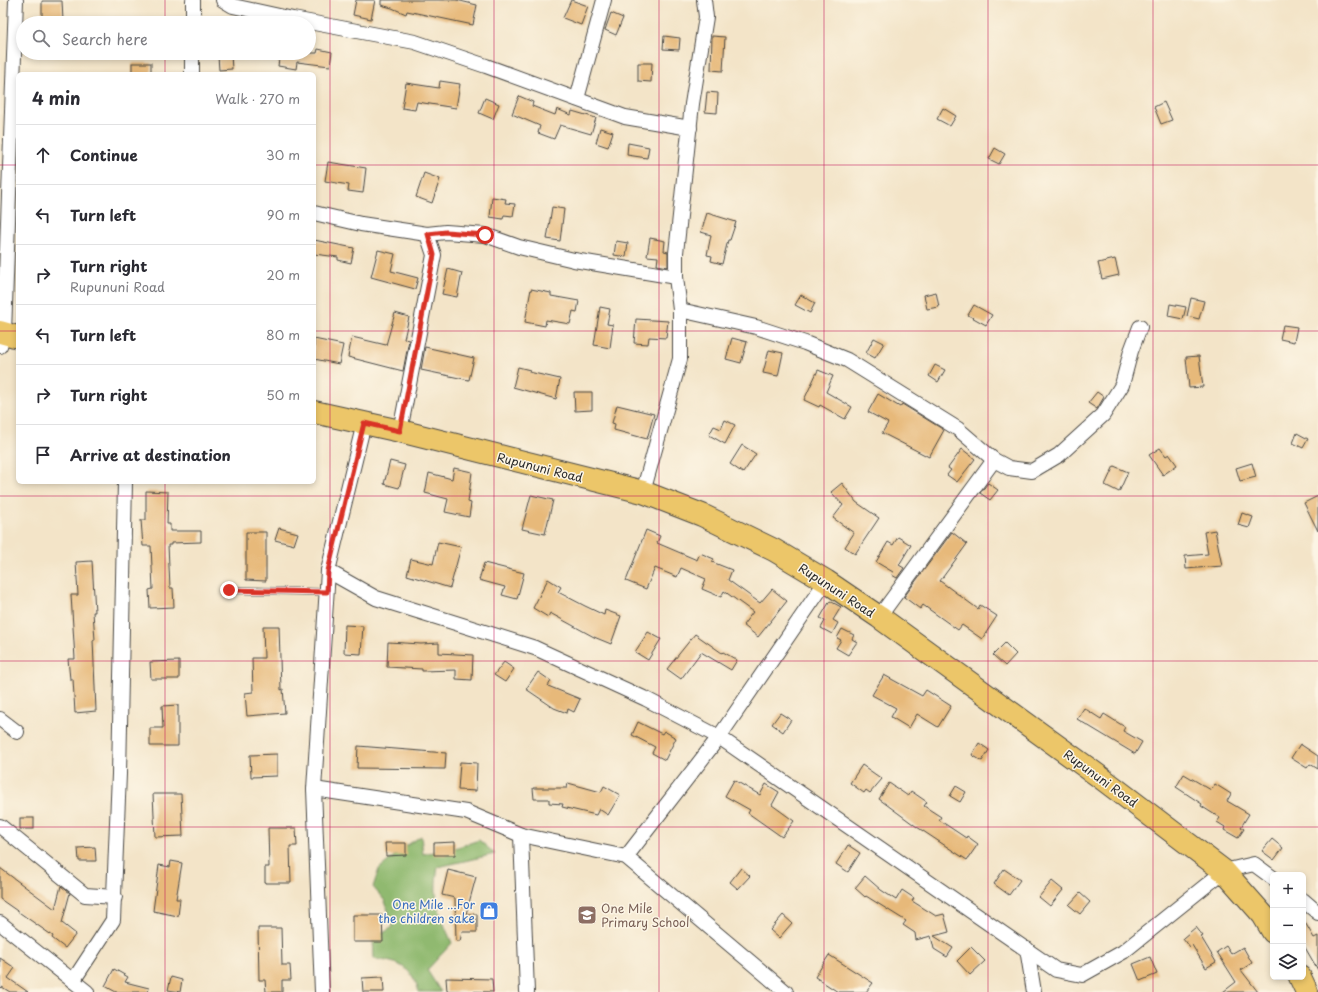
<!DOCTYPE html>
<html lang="en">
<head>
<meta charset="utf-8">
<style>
  body { margin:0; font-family:"Playpen Sans",sans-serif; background:#f7f7f7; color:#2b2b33 }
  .controls { position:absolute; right:12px; bottom:12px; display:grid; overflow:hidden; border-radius:6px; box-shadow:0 2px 6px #0003 }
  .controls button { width:36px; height:36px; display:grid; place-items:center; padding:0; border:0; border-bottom:1px solid #e1e1e2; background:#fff; color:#2b2b33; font:20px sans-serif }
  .stop { position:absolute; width:12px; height:12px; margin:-9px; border:3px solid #d93025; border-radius:50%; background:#fff }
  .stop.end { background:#d93025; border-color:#fff; box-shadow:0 1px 4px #0008 }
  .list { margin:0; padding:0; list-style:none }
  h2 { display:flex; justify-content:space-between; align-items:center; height:52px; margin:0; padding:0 16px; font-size:17px }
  h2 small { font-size:13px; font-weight:400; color:#7c7c81 }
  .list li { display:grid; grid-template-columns:26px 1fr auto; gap:12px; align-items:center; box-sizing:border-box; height:60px; padding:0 16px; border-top:1px solid #e1e1e2 }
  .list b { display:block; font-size:15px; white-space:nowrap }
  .list p { margin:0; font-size:13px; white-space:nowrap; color:#7c7c81 }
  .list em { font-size:13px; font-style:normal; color:#7c7c81 }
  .icon { flex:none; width:22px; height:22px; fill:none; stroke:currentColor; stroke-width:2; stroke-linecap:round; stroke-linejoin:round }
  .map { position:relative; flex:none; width:1318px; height:992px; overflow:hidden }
  .search { position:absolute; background:#fff; box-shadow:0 2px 6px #0003; left:16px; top:16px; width:300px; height:44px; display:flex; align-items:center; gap:10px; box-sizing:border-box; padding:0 14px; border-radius:22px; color:#7c7c81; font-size:15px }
  .panel { position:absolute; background:#fff; box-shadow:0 2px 6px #0003; left:16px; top:72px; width:300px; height:412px; border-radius:6px }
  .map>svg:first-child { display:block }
  .forest { fill:#90b970; stroke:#5e724e }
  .building { fill:#e7b97a }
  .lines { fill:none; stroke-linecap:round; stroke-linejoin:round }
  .lane-casing { stroke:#494743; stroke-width:8 }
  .street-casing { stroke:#494743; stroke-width:16 }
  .primary-casing { stroke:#494743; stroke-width:24 }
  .lane { stroke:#fff; stroke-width:7 }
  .street { stroke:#fff; stroke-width:14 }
  .primary { stroke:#ecc669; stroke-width:22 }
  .route { stroke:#d93025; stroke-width:5 }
  .grid { fill:none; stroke:#c2185b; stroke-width:1; stroke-opacity:0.55 }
  .labels { text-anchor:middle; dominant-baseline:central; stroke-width:3; stroke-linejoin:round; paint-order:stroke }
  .street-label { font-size:12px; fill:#2b2b2b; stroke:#fcf5e5 }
  .shop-label { font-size:12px; fill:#366cbe; stroke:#fcf5e5; text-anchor:end }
  .education-label { font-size:12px; fill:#785e54; stroke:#fcf5e5; text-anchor:start }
</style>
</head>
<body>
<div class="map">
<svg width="1318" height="992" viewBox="0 0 1318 992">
  <rect width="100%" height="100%" fill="#fcf5e5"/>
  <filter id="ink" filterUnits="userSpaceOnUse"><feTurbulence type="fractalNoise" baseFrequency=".025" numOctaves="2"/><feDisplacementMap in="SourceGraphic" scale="8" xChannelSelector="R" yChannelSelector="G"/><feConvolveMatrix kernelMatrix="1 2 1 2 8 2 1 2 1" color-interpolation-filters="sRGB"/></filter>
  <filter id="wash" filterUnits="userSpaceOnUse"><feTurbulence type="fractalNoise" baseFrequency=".012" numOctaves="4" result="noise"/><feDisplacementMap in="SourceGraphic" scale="16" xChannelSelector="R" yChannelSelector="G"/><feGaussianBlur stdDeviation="0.9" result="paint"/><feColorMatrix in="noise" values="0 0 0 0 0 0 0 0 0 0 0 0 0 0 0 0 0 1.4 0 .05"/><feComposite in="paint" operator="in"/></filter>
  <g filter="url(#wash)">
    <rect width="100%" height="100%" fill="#f3e4c8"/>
    <path class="forest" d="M421,836l2,18 35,-7 21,-7 16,14 -57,13c-6,32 1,46 14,76l-25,27 14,22h-22c-7,-26 -21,-30 -45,-33l-1,-20 20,-12 -8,-26 -12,-14 6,-18 27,-23z"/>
    <g id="blocks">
      <g class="building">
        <path d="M356,0h19l-4,19 -18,-4z"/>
        <path d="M381,0h75l21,5 -4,20 -66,-14 -1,3 -14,-6 -11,-3z"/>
        <path d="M571,0l17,6 -7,19 -18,-7z"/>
        <path d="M42,1h20l1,20h-21z"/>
        <path d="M611,13l12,5 -7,17 -11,-5z"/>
        <path d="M664,36l16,2 -1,12 -16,-1z"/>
        <path d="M712,36l13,1 -2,34 -12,-1z"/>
        <path d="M318,49l14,3 -2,14 -33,-4 -1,7 -18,-3 2,-13h37z"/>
        <path d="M231,55l1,14 -13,1 -1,-14z"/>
        <rect x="132" y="63" width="19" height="11"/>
        <path d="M638,63h14l-1,19 -13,-1z"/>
        <path d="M440,81l20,3 -4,24 -39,-6 -2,8 -13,-2 4,-25 33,5z"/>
        <path d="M707,92l11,1 -1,20 -12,-1z"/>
        <path d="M519,96l14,6 -1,4 23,9 2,-6 14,6 1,-4 24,7 -5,16 -31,-9 -6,14 -16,-6 2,-7 -28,-12z"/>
        <path d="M485,98l14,6 -6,15 -14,-6z"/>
        <path d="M1164,102l8,18 -11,4 -7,-17z"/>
        <path d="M943,108l13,8 -6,10 -13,-7z"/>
        <path d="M600,128l13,4 -5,15 -12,-4z"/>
        <path d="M628,143l21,4 -2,11 -20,-3z"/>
        <path d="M995,148l10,6 -6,10 -10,-5z"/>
        <path d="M328,162l38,6 -3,25 -15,-2 1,-6 -24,-4z"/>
        <path d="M424,173l16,6 -8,24 -16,-6z"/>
        <path d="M492,197l14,2 -1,4 10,1 -2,12 -9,-1 -1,4 -13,-2z"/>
        <path d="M552,207l12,2 -4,32 -13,-2z"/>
        <path d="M707,213l29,9 -6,18h-2l-6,24 -11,-3 1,-5 -5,-1 4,-20 -10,-3z"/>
        <path d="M650,238l15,3 -1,10 4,1v15l-11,-2 1,-8 -11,-1z"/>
        <path d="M314,240l40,8 -3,15 -13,-3v-3l-24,-3z"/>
        <path d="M616,241l12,2 -2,14 -12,-2z"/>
        <path d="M378,250l17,4 -4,17 27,7 -3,11 -44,-12z"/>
        <path d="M1115,259l4,16 -17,4 -4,-16z"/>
        <path d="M448,269l14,4 -5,24 -15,-3z"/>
        <path d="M531,289l20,4v3l28,5 -2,11 -4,-1 -3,13 -24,-4 -1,6 -20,-4z"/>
        <path d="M936,292l3,15 -12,2 -3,-14z"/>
        <path d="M801,295l14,8 -5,10 -15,-8z"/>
        <path d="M1191,298l13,3 -5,18 -12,-3z"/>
        <path d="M1170,304l16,3 -3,12 -15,-3z"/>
        <path d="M974,305l18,10 -6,10 -18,-10z"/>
        <path d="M600,307l10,2 -3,15 6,1 -3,23 -16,-3z"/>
        <path d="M395,313l14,4 -5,22 5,1 -6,31 -55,-14 4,-20 34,8z"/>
        <path d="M636,319l32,2 -2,17 -17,-1 -1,7 -14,-1z"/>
        <path d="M1283,325l14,2 -3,15 -14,-3z"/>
        <path d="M732,338l15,4 -6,21 -15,-4z"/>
        <path d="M874,338l10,5 -9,15 -9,-5z"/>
        <path d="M314,339l29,6 -4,19 -25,-5z"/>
        <path d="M425,347l49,11 -5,22 -48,-10z"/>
        <path d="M769,350l14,3 -5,23 -15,-3z"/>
        <path d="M1199,356l4,31 -14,1 -3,-31z"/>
        <path d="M935,365l10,5 -7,12 -9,-6z"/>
        <path d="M518,367l12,3 -1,2 31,7 -4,20 -43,-12z"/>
        <path d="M818,370l15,6 -7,16 26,15 -7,12 -25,-14 -1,2 -15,-7z"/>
        <path d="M574,392h18v18l-17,1z"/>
        <path d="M1097,392l7,5 -7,12 -9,-6z"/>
        <path d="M878,394l22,13 2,-3 42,26 -15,27 -47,-24 6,-10 -20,-11z"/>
        <path d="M617,405l37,9 -7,25 -33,-9 1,-6 -3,-1z"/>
        <path d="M725,420l10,5 -10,19 -16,-9 5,-9 7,3z"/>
        <path d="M1297,433l11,6 -5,9 -10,-5z"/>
        <path d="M742,445l14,9 -13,19 -13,-9z"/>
        <path d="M1160,448l6,8 3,-2 8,11 -14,10 -14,-20z"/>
        <path d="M962,449l13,10 -18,23 -10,-7 4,-5 -3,-2z"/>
        <path d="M390,461l15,4 -6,23 -15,-4z"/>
        <path d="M1252,463l4,14 -16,4 -4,-13z"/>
        <path d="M1114,466l14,6 -9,20 -14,-7z"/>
        <path d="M454,468l18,4 -4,30 3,1 -2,14 -24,-5 3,-13 -23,-6 4,-20 23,6z"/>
        <path d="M842,483l14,19 23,16 -24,36 -10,-7 9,-14 -21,-15 10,-13 -12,-13z"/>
        <path d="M988,483l10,7 -8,10 -10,-7z"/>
        <path d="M146,491l22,1 -1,32h3v7h31v11l-30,1v2h-3l2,43h3l1,19 -24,1 -1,-18 4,-1 -2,-43h-8l-2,-26h5z"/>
        <path d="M531,495l22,5 -8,34 -23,-5z"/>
        <path d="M1318,496v35l-14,-28z"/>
        <path d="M1242,513l11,4 -4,11 -11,-3z"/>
        <path d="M279,528l19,5 -4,12 -19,-5z"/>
        <path d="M646,530l14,6 -3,7 40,17 3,-7 14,6 -2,3 20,8 -4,10 32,23 12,-14 15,12 -29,36 -15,-12 10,-13 -29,-21 -3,6 -19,-8 4,-10 -25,-11 -4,9 -22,-9 -9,21 -20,-8z"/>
        <path d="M1215,530l7,36 -36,3 -1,-13 23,-2 -4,-22z"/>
        <path d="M246,532h20v49l-20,-1z"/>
        <path d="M952,532l15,12 -27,37 38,28 2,-4 17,11 -15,23 -20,-14 -4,5 -35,-25 -3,4 -16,-12z"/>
        <path d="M898,537l13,8 -12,20 5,3 -7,10 -5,-3 1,-3 -17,-10 12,-20 5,3z"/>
        <path d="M438,542l23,5 -11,41 -43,-13 4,-16 22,5z"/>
        <path d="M92,561l3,51h-2l2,28h-2l3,71 -21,2 -2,-34h-3l-2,-20h7l-4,-64h7l-2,-33z"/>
        <path d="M484,563l40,10 -7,26 -15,-4 3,-8 -26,-7z"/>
        <path d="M548,579l13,8 -3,5 27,14 19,9 1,-5 16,6 -10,28 -17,-7 -44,-24 -2,4 -15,-9z"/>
        <path d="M830,601l11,6 -8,13 5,3 -6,11 -11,-6 4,-7 -5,-3z"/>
        <path d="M345,625l18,1 -2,28 -17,-1z"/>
        <path d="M263,626h16l2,64 2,-1 2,24 -38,3 -2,-23 8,-1 -1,-34h12z"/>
        <path d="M842,629l12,6 -2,4 5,3 -9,13 -12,-7 5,-8 -4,-2z"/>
        <path d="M648,632l13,7 -13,21 -13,-8z"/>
        <path d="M695,634l27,19 1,-1 14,8 -6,10 -30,-18 -20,27 -14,-10z"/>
        <path d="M388,642l33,2 18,-1v10l34,2 -1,25 -16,-1v-9l-34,1v-2l-35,-2z"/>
        <path d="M1005,643l11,11 -11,12 -12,-11z"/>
        <path d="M179,661v18h-28l-1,-17z"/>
        <path d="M504,662l10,7 -9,13 -11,-7z"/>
        <path d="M538,672l13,9 -3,5 32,13 -6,13 -6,-3 -1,4 -13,-5 -28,-19z"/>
        <path d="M884,675l38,21 4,-6 25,16 -13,21 -21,-13 -8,14 -18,-11 5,-9 -24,-13z"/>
        <path d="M178,705v41h-28v-18h13l-1,-22z"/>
        <path d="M1084,708l17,11 3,-5 21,13 -2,4 19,11 -7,12 -58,-35z"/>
        <path d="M780,713l11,7 -8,12 -11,-8z"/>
        <path d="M638,722l24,12 2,-3 12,7 -11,22 -13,-7 3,-6 -23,-12z"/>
        <path d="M979,743l10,7 -7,11 -10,-6z"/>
        <path d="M1300,744l18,12v13l-8,-5 -3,4 -16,-10z"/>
        <path d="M358,746l88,7 -1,16 -88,-1z"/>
        <path d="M277,754v22l-26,1 -1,-22z"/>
        <path d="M460,762l17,1 -1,28 -18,-1z"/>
        <path d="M862,765l20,14 -12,14 -4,-3 -2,3 -14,-10z"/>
        <path d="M1184,774l27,16 4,-6 16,10 -4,7 22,13 -8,13 3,2 -6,9 -14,-8 1,-3 -8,-5 3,-4 -19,-12 1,-2 -26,-17z"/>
        <path d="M734,780l26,15 6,-11 13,8 -7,13 22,16 -12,16 -34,-24 2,-3 -25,-14z"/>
        <path d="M568,783l33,9 3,-6 16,9 -12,20 -9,-6 -3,6 -34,-8 1,-3 -14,-1v-4h-15l-1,-11h34z"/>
        <path d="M889,783l19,13 3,-5 16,11 -3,4 17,11 -2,3 27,18 1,-2 11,8 -11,16 -50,-33 -38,-28z"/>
        <path d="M956,786l10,6 -6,10 -10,-6z"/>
        <path d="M153,794h28l2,42 -28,1z"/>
        <rect x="20" y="818" width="14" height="11"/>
        <path d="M268,828h28l1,18h-7l1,37h-26v-16h4z"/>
        <path d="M1272,839l11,9 -9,12 -12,-9z"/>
        <path d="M455,842v13h-21v-12z"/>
        <path d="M385,843h21v12l-20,1z"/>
        <path d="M848,845l12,8 -12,19 -12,-8z"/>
        <path d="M95,847l1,14h-17l-1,-13z"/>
        <path d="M171,861l11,2 -6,36h4l-2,17 -25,-5 6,-46 11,2z"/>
        <path d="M0,868l55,41 6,-23 9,7 -8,30 14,11 -11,14 -13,-10 1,-2 -53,-37z"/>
        <path d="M741,868l9,8 -12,13 -8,-7z"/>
        <path d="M1004,869l16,11 -11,15 -15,-11z"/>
        <path d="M448,870l28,7 -10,37h11v18h-15l-2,9h-4l-1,-43 -13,-3z"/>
        <path d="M865,876l16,14 15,10 6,-10 12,8 -2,3 24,15 8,-2 5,18 -15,4 19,12 -6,9 -13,-8 -3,-13 -15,4 -1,-7 -12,-8 3,-4 -40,-25 -1,1 -10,-9z"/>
        <path d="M1052,881l11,9 -13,16 -11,-9z"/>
        <path d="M1080,893l10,9 -10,12 -11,-9z"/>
        <path d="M353,915h29l1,27h-30z"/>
        <path d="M783,915l9,8 -13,15 -9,-8z"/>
        <path d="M1303,919l11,19 4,-2v34l-15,-26z"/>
        <path d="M1196,927l7,9 -2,1 15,25 -10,6 -14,-23 -2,2 -7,-9z"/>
        <path d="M258,928h23l1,37h8l1,15h-9v12h-16l-1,-12h-6z"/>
        <path d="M1226,946l5,8 12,-7 9,16 -11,7 17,22h-35l13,-10 -19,-30z"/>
        <path d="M971,947l14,14 -15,14 -13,-14z"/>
        <path d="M829,955l44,28 -7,9h-28l-23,-15z"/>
        <path d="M1150,957l7,17 -17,7 -7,-17z"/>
        <path d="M0,958l15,10 -7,10 20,14h-18l-8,-5 -2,2z"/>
        <path d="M114,969l14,8 -3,5 24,6 -1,4h-32l-11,-6z"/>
        <path d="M171,977l11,3 -2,12 -12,-2z"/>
        <path d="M383,977l1,15h-21l-1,-14z"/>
        <path d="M446,978l46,1 1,13 -46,-1z"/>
      </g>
    </g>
  </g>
  <g filter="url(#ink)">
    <use href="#blocks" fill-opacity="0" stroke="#494743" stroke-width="1"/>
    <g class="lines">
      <defs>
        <path id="lane" d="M229,590l98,2"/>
        <g id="street">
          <path d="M223,0l10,6 60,13 122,23 71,24 139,51 65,11"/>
          <path d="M193,23v-23"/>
          <path d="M192,74v-21"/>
          <path d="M577,99l27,-99"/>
          <path d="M314,213l47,11 66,10 7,21 -34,176"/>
          <path d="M427,234l19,-2 39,3 34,12 55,13 102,17"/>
          <path d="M680,310l76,17 49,16 42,17 111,69 36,31 15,8 23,3 27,-16 44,-40 19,-30 9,-34 9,-24"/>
          <path d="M0,346l4,-13 12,-333"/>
          <path d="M643,492l37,-133v-49l-4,-33v-24l16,-149 14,-87 -2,-17"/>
          <path d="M328,571l48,27 159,50 111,51 73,38 337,233 26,5 41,-23 101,-81 30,-7 19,14"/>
          <path d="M879,617l115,-157"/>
          <path d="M0,719l17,13"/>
          <path d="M314,789l152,23 55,23 105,22 160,135"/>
          <path d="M0,826l85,69 30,2"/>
          <path d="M521,835l6,157"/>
          <path d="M626,857l93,-120 107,-156"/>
          <path d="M1303,900l15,13"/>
          <path d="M0,923l87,69"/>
          <path d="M1027,949l7,43"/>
          <path d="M73,981l40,-61 6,-146 6,-292"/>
          <path d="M322,992l-8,-203 14,-218 36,-148"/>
        </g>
        <g id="primary">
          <path d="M0,332l18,5"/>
          <path d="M314,412l86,19 243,61 59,23 72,35 52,31 53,36 221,160 124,94 39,44 10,17"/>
          <path d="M1300,977l7,15"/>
        </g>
      </defs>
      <use href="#lane" class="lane-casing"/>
      <use href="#street" class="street-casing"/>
      <use href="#primary" class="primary-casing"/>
      <use href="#lane" class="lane"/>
      <use href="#street" class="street"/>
      <use href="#primary" class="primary"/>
    </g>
  </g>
  <g class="lines" filter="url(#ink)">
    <path class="route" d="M229,590l98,2 1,-21 36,-148 36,8 34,-176 -6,-21 18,-2 39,3"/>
  </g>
  <path class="grid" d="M165,0v23M330,0v992M494,0v992M659,0v992M824,0v992M988,0v992M1153,0v992M165,53v21M0,165h18M314,165h1004M0,331h18M314,331h1004M165,482v510M0,496h1318M0,661h1318M0,827h1318"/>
  <defs>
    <symbol id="shop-square" viewBox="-11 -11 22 22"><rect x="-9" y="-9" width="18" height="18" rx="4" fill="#3f7fe0" stroke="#fcf5e5"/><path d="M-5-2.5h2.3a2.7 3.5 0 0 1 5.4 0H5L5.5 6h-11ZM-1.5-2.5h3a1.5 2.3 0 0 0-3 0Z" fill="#fff"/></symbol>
    <symbol id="school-square" viewBox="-11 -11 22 22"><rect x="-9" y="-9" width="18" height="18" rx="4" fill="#8d6e63" stroke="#fcf5e5"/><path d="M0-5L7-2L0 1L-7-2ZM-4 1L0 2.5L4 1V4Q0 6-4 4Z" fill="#fff"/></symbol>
  </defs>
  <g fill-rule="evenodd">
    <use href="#shop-square" x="478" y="900" width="22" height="22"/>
    <use href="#school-square" x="576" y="904" width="22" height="22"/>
  </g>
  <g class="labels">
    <g class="street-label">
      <text transform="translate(540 467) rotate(14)">Rupununi Road</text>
      <text transform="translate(837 590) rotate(33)">Rupununi Road</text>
      <text transform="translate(1101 778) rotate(36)">Rupununi Road</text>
    </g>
    <g class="shop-label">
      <text x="475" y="904">One Mile ...For<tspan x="475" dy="14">the children sake</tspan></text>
    </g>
    <g class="education-label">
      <text x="601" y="908">One Mile<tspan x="601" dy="14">Primary School</tspan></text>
    </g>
  </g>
</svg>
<div class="controls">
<button>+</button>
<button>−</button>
<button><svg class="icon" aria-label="layers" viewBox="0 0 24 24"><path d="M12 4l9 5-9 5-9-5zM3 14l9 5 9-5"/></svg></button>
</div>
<div class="stop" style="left:485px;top:235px"></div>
<div class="stop end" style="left:229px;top:590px"></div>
<div class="search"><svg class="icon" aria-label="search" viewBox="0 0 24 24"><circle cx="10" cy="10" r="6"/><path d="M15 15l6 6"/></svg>Search here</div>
<section class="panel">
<h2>4 min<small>Walk · 270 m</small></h2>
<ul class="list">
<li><svg class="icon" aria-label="ahead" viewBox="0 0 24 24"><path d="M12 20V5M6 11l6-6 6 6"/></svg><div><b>Continue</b></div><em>30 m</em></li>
<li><svg class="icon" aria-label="left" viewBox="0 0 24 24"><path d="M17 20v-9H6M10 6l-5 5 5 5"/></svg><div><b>Turn left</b></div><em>90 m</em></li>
<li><svg class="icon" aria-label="right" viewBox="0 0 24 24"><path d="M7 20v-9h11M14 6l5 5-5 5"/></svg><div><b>Turn right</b><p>Rupununi Road</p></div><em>20 m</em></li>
<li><svg class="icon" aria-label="left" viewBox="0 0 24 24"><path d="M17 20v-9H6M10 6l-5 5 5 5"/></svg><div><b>Turn left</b></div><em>80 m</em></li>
<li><svg class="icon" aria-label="right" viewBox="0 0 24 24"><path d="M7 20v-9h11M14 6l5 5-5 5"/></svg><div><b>Turn right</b></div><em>50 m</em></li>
<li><svg class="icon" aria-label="arrive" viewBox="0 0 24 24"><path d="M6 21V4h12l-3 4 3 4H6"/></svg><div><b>Arrive at destination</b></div></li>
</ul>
</section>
</div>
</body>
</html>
